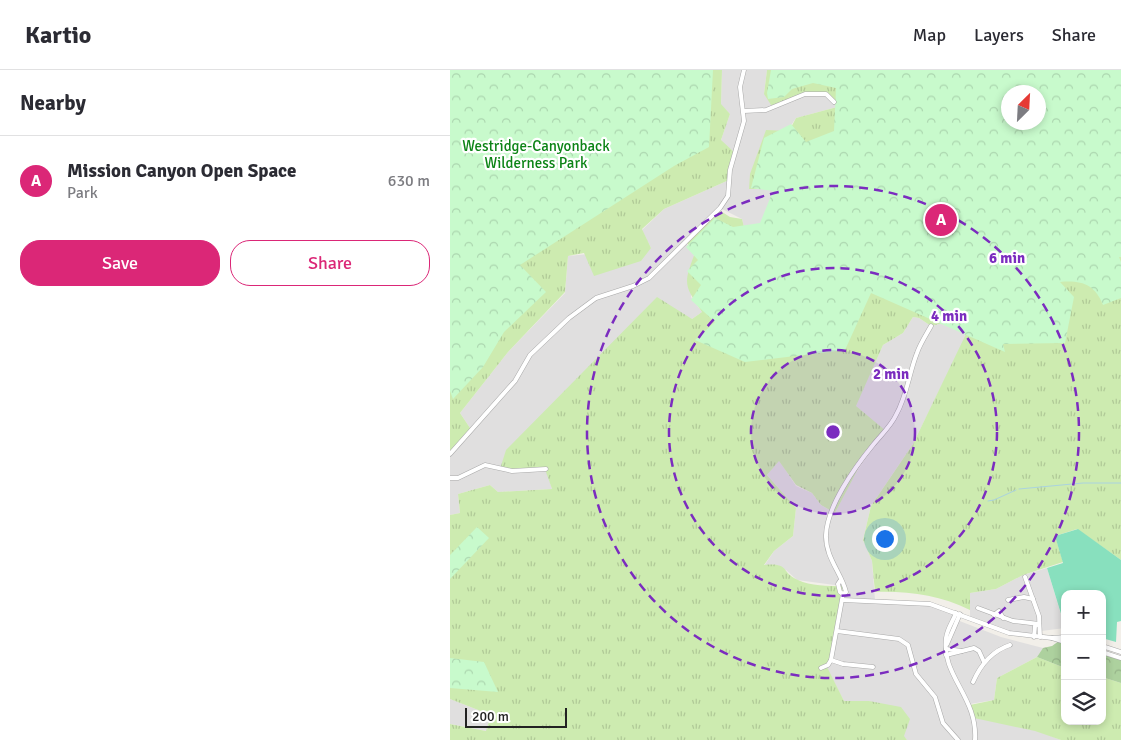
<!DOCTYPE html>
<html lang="en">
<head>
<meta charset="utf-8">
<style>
  body { margin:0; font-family:Signika,sans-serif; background:#f2f2f3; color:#2b2b33 }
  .controls { position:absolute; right:15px; bottom:15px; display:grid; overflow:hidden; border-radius:10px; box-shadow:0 2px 8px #0003 }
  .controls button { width:45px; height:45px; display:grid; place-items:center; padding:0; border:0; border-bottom:1px solid #e1e1e2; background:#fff; color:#2b2b33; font:25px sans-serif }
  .compass { position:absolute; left:551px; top:15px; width:45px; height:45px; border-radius:50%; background:#fff; box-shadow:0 2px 8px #0003; rotate:24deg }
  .scale { position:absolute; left:15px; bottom:12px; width:102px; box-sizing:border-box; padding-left:5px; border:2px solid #222; border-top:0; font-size:14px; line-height:18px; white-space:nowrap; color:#222; -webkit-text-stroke:4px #fff; paint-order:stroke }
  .you { position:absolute; left:434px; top:468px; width:18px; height:18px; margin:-12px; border:4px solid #fff; border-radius:50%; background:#1a73e8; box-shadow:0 0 0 8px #1a73e833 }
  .badge { display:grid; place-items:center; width:32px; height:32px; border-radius:50%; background:#db2777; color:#fff; font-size:16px; font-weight:700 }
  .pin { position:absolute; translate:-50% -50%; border:2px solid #fff; box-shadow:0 1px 5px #0006 }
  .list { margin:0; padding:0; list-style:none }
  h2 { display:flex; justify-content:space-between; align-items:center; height:65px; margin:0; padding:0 20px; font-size:21px }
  h2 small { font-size:16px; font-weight:400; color:#7c7c81 }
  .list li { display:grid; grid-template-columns:32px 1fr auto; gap:15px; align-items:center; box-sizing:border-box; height:90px; padding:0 20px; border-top:1px solid #e1e1e2 }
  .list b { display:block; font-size:19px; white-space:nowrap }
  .list p { margin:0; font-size:16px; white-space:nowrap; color:#7c7c81 }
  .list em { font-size:16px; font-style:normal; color:#7c7c81 }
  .actions { display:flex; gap:10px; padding:15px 20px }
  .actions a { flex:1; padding:11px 0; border:1px solid #db2777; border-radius:20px; text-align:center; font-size:18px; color:#db2777 }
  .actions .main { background:#db2777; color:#fff }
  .icon { flex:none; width:28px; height:28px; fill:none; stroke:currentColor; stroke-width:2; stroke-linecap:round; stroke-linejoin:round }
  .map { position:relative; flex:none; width:671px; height:670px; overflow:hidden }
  header { display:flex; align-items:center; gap:30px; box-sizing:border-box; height:70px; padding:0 25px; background:#fff; border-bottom:1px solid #e1e1e2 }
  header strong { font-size:24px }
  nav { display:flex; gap:28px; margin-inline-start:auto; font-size:18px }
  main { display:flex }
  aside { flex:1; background:#fff }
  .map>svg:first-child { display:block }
  .residential { fill:#e0dfdf }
  .grass { fill:url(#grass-tufts); fill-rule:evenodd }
  .forest { fill:url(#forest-crowns) }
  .park { fill:url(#park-crowns); fill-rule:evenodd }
  .pitch { fill:#88e0be }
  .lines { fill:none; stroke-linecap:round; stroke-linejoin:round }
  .stream { stroke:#aad3df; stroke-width:1 }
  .minor-casing { stroke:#a9a9a9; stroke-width:5 }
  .minor { stroke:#fff; stroke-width:4 }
  .ring { fill:none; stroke:#7b2cbf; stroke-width:2.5; stroke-dasharray:9 6 }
  .labels { text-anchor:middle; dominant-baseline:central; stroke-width:4.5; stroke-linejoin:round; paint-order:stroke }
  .park-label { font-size:15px; fill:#0c8416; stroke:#fff }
  .centre { fill:#7b2cbf; stroke:#fff; stroke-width:2.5 }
  .ring-label { font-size:15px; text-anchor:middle; font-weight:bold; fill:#7b2cbf; stroke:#fff; stroke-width:4.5; stroke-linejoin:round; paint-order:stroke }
</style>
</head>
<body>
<header>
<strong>Kartio</strong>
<nav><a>Map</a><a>Layers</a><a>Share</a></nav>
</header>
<main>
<aside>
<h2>Nearby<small></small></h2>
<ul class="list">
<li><span class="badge">A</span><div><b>Mission Canyon Open Space</b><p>Park</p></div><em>630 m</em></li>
</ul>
<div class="actions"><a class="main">Save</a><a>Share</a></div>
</aside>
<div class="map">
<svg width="671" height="670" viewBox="0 0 671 670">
  <defs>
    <pattern id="grass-tufts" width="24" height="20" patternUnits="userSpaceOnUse" patternTransform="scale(1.25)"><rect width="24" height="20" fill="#cdebb0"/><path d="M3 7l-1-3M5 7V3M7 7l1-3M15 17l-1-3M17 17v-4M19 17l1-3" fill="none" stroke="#b0c997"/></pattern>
    <pattern id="forest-crowns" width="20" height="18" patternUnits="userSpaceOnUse" patternTransform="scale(1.25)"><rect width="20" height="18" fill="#add19e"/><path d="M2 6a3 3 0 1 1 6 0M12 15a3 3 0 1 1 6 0" fill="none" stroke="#95b388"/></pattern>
    <pattern id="park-crowns" width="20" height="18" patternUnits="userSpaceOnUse" patternTransform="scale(1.25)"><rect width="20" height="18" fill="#c8facc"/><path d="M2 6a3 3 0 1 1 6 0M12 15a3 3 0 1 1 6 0" fill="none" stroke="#acd6af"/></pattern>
  </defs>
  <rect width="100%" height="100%" fill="#f2efe9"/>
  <g class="residential">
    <path d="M272,0h45l-3,24 58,-1 11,7 4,7 -41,11 -47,70 23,1 5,14 -17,23 -16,1 -2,-8 -22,-11 -34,35 9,10 -4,44 11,15 -10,7 -146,150 6,20 -54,3 -8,-7 -32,9 2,19 -10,2v-61l22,-23 -12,-18 48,-61 57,-59 3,-37 83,-8 -9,-18 22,-21 65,-29 -8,-40 9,-26 -9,-9z"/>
    <path d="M463,247l6,1 12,8 12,-3 24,11 -54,110 -42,62 -8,34 9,21 3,39 44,2 37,11 -8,18 -1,13 10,-24 44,17 42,11 -6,9 -40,21 -3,22 -24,4 91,36h-154l-38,-39h-25l-18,-34 16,-81 -45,-6 -11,-10 -22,-4 10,-15 19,-15 3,-28 -29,-33 12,-15 17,26 16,7 9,12 14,8 18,-36 20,-29 -18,-42 28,-61 20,-12z"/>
    <path d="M597,498l18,60 -24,3v-5h-6l-1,11 -25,-4 -39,-15v-25l26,-4 27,-14z"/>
    <path d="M0,629l41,16 -4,16 -37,-7z"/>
  </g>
  <g class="grass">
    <path d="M0,0h272l-1,34 9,10 -9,26 14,13 -6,27 -65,29 -22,20 9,19 -10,13 -47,15 -10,-23 -16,3 -3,36 -57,60 -48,61 12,18 -22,23z"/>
    <path d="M317,0h354v490l-44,-31 -22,7 8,26 -40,13 -27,14 -26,4v17c-31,-15 -61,-19 -95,-18l-3,-31 -9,-21 8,-34 42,-62 53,-110 -23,-11 -12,3 -12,-8 -6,-1 -10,16 -20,12 -27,61 30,25 -27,36 -24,46 -14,-8 -9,-12 -16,-8 -17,-24 -12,14 29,33 -3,28 -19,15 -10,14c26,-3 17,8 34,15 12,6 31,6 44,6l1,10 -12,64 -4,7 17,34h25l32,6 9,12 -6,17 3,4h-457v-16l36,7 5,-16 -41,-16v-184l10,-2 -2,-19 32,-9 8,7 54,-3 -7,-20h-45l6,-19 151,-153 35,22 10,-7c-18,-27 -19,-28 -7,-59l-9,-11 33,-32 11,7 12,2 2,8 16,-1 17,-23 -5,-14h-23l1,-15 16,-44 23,1 7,-13 41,-11 -8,-11 -24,-2 -32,14 -9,-14zM558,22h30v30h-30z"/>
    <path d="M587,587l28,11v53h37v-44l19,6v57h-60l-26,-9 -61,-13 -4,-13 24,-5 3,-22z"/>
  </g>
  <g class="forest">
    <path d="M609,571l6,1v26l-28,-11 6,-9 9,-2z"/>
    <path d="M652,582l19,6v25l-19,-6z"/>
  </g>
  <g class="park">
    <path d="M0,0h263l-4,77 -35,19 -154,99 26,27 -42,40 -21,35 -30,32 -3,-8z"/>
    <path d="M321,0h350v187h-2l2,5v36l-18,7c-8,-21 -22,-25 -43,-23l14,15 -9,46 -62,1 2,8 -134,-59 -26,57 -100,12 -50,-22 20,-18 -24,-22 10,-15 -14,-14 11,-11 -12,-13 29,-29 18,9 27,-4 13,-32 -22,-3 13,-50 27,-14 15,18 28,-11 2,-43 -23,-5 -21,6 -8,8 -16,2 -1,-6zM558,22h30v30h-30z"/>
    <path d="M27,457l12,11 -39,41v-24z"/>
    <path d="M0,588l34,4 14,30 -48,-4z"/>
  </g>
  <path class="pitch" d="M628,459l43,31v61l-4,1 -1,20 -14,-4v-44h-37v33l-18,-59 16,-5 -8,-27z"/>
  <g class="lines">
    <g class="stream">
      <path d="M569,419l64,-6h38"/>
      <path d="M538,431l6,-1 22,-10"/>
    </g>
    <defs>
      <g id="minor">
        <path d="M294,41l22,-1 39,-16h21l8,8"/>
        <path d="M0,384l65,-73 15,-26 39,-37 27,-20 37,-12 16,-8 71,-70 8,-12 2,-26 14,-49 -4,-34 4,-17"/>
        <path d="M0,408h8l27,-13 27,6 34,-2"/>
        <path d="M575,507l14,39 1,21"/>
        <path d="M390,511l-2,3 2,8 3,2 3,-2c-4,-18 -21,-35 -20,-57 1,-29 29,-68 47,-90 8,-10 18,-19 23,-30 11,-19 13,-42 21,-62 3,-9 9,-18 14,-27"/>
        <path d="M393,530l87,4 79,29 43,5 13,-1"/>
        <path d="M558,530l16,-3 9,2"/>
        <path d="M528,538l35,13 26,3"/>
        <path d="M506,543c-3,8 -9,16 -10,25 -5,38 32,59 29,102"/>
        <path d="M544,545l5,-4 4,7"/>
        <path d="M387,561l62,8 9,6 8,29 19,23 8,26 15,17"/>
        <path d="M584,567l1,-11 4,-2"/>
        <path d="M602,568l13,4"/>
        <path d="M497,574l13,-30"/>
        <path d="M652,576l19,6"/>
        <path d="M496,579l16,2"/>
        <path d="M652,582l19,6"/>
        <path d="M496,585l28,-7 5,3 5,11"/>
        <path d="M381,590l12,4 30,3"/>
        <path d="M371,598l7,-3 3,-5 12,-66"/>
        <path d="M523,612c7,-16 19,-31 37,-37"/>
      </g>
    </defs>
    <use href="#minor" class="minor-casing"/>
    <use href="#minor" class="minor"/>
  </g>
  <circle cx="383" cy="362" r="82" fill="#7b2cbf" fill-opacity=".12"/>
  <g class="ring">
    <circle cx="383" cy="362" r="82"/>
    <circle cx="383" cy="362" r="164"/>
    <circle cx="383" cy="362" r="246"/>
  </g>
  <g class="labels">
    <g class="park-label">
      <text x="86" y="76">Westridge-Canyonback<tspan x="86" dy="17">Wilderness Park</tspan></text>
    </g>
  </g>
  <circle cx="383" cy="362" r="8" class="centre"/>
  <g class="ring-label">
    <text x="557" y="193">6 min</text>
    <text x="499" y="251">4 min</text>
    <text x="441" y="309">2 min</text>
  </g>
</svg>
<div class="controls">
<button>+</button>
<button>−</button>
<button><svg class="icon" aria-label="layers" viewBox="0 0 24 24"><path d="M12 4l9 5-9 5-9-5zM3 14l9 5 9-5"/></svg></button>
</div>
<svg class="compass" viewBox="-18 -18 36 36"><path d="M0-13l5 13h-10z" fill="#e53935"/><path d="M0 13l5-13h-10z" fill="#7c7c81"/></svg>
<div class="scale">200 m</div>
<div class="you"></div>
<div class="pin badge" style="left:491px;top:150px">A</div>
</div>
</main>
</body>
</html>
